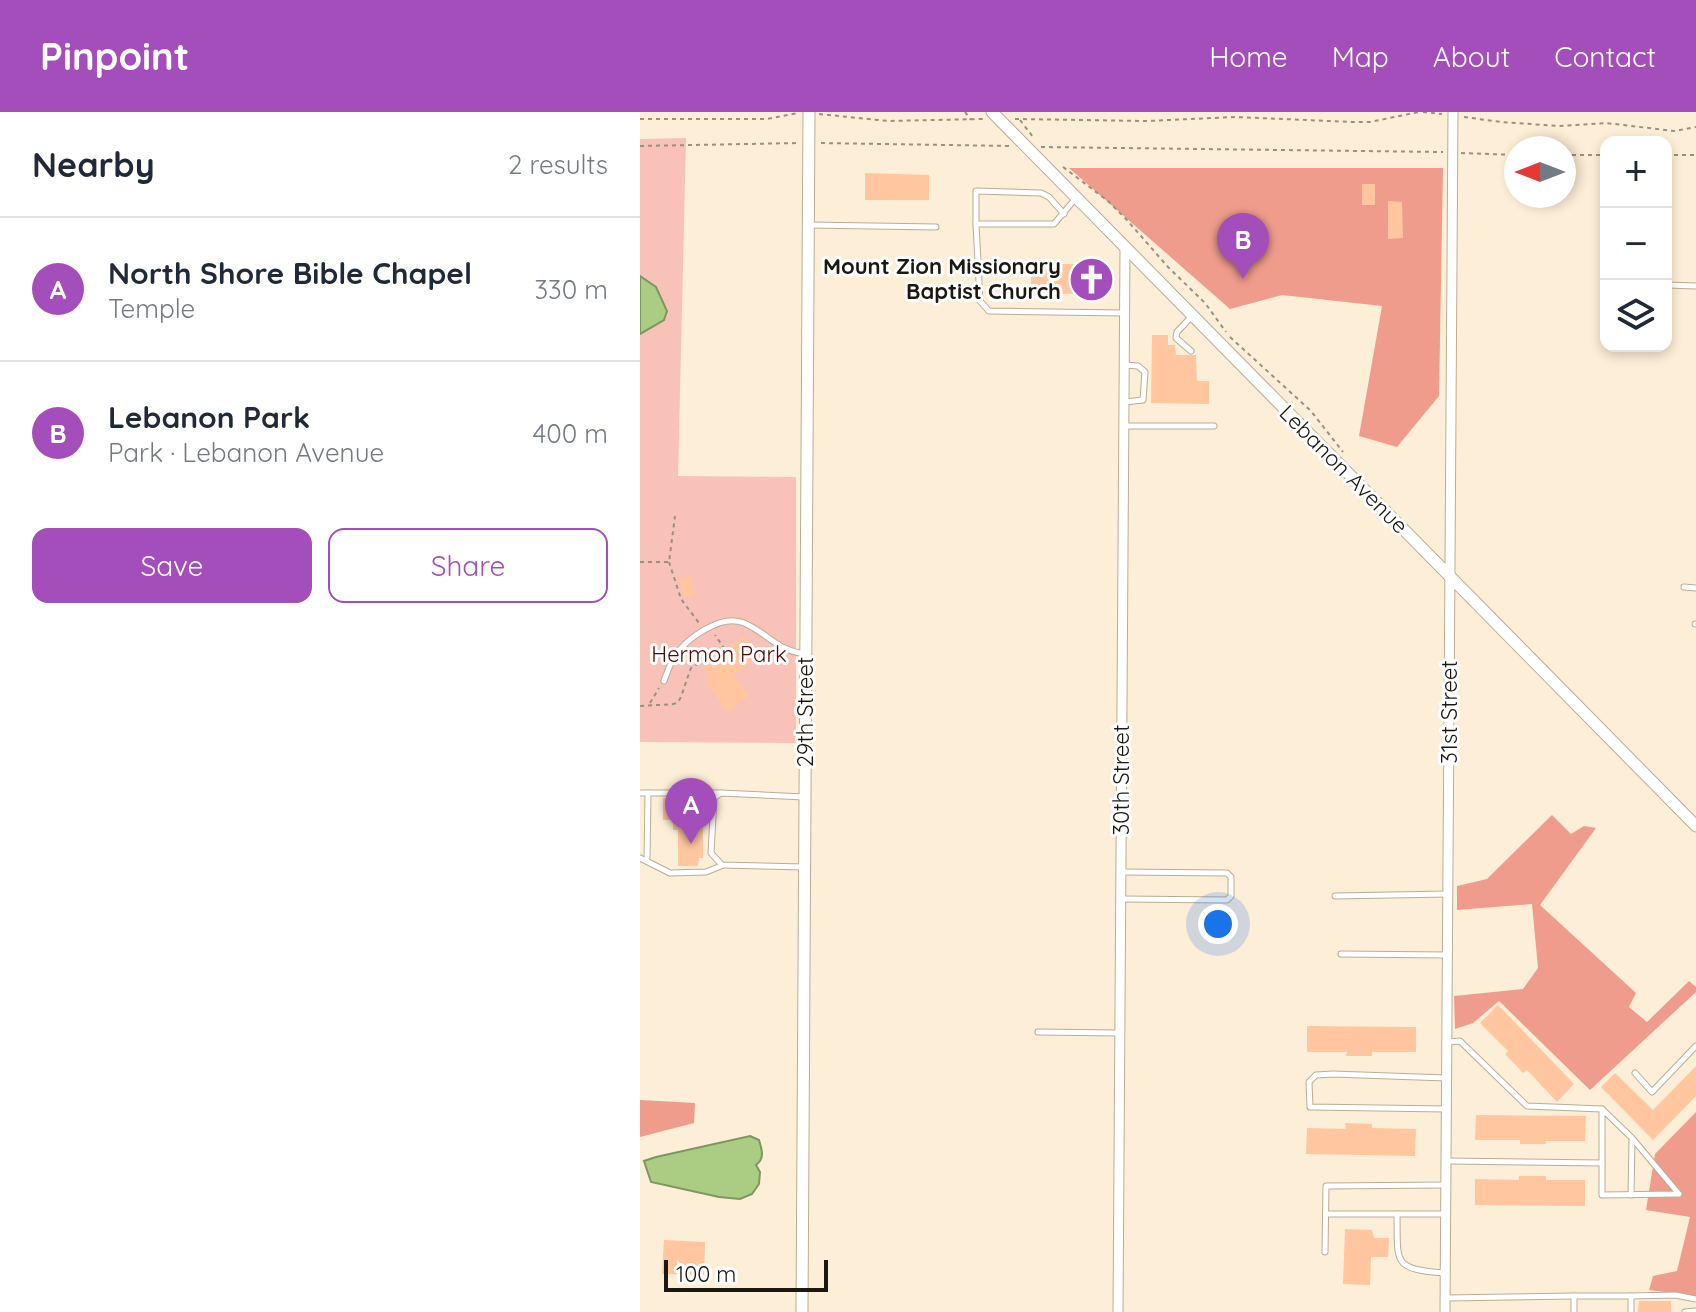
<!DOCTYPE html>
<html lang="en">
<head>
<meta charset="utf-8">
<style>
  body { margin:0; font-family:Quicksand,sans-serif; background:#f2f2f3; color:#1f2937 }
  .controls { position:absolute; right:24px; top:24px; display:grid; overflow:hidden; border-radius:16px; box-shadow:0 4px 12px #0003 }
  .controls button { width:72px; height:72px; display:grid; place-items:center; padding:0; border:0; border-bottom:2px solid #e0e1e3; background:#fff; color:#1f2937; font:40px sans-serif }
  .compass { position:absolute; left:864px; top:24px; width:72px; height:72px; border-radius:50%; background:#fff; box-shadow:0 4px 12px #0003; rotate:270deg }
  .scale { position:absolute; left:24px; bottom:20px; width:164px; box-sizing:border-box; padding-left:8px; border:4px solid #1c170f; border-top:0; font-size:22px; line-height:28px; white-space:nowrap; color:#1c170f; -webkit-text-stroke:6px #fff; paint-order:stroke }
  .you { position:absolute; left:578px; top:812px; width:28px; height:28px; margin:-20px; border:6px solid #fff; border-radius:50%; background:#1a73e8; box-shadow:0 0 0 12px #1a73e833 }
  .badge { display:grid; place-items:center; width:52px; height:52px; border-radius:50%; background:#a44ebb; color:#fff; font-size:26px; font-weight:700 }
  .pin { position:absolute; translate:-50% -66px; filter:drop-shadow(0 2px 4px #0008) }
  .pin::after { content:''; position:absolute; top:42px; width:28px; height:24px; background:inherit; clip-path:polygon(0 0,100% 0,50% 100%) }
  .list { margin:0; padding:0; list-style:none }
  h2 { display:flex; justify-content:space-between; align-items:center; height:104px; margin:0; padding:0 32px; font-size:34px }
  h2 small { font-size:26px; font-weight:400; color:#747a83 }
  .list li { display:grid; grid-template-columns:52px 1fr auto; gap:24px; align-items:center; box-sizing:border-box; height:144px; padding:0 32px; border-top:2px solid #e0e1e3 }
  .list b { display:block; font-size:30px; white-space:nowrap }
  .list p { margin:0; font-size:26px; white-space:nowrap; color:#747a83 }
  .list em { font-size:26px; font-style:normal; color:#747a83 }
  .actions { display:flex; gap:16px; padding:24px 32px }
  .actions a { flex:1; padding:18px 0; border:2px solid #a44ebb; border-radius:16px; text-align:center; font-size:28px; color:#a44ebb }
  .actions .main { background:#a44ebb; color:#fff }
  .icon { flex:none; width:44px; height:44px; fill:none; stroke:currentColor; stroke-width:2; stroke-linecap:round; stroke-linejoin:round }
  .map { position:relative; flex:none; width:1056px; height:1200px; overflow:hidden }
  header { display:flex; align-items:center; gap:48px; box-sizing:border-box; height:112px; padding:0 40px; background:#a44ebb; color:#fff }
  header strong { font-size:38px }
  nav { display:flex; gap:44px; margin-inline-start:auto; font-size:28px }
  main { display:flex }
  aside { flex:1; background:#fff }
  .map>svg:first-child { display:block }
  .green { fill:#f8c2b8 }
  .forest { fill:#ef9c8c }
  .water { fill:#abcc83; stroke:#809660; stroke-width:2 }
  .building { fill:#ffc6a0 }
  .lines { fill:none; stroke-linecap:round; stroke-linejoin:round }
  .service-casing { stroke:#baad97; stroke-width:7 }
  .minor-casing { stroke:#baad97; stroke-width:11 }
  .tertiary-casing { stroke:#baad97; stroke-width:13 }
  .path { stroke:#9b9080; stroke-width:2; stroke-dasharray:4 4; stroke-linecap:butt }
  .service { stroke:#fff; stroke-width:5 }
  .minor { stroke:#fff; stroke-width:9 }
  .tertiary { stroke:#fff; stroke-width:11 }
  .labels { text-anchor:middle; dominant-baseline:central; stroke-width:6; stroke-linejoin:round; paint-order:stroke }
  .poi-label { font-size:22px; font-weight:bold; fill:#1c170f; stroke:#fff; text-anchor:end }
  .street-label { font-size:22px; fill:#1c170f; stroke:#fff }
  .park-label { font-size:22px; fill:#530902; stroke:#fff }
</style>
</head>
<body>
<header>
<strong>Pinpoint</strong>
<nav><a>Home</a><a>Map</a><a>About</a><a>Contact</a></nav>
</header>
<main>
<aside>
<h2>Nearby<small>2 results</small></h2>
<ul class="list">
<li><span class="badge">A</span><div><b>North Shore Bible Chapel</b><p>Temple</p></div><em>330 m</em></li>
<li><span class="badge">B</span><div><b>Lebanon Park</b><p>Park · Lebanon Avenue</p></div><em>400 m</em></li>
</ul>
<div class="actions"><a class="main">Save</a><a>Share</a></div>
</aside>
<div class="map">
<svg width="1056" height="1200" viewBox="0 0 1056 1200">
  <rect width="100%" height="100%" fill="#fdeed7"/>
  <path class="green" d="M46,26l-8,338 118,1v266l-156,-1v-603z"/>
  <g class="forest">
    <path d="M429,56h374l-4,228 -42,51 -38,-11 23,-130 -100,-11 -52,14z"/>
    <path d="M912,703l19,19 13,-8 12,2 -56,77 96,88 -7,14 18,15 42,-41 7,6v5l-106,98 -91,-89 -26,22 -18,6 -1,-33 69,-7 15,-21 -6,-64 -75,6v-24l30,-7z"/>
    <path d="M0,988l55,3 -1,20 -54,14z"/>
    <path d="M1056,1000v184l-47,-6 4,-14 24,-5 13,-54 -44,-7 9,-56z"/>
  </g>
  <g class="water">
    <path d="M0,164l16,11 11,24 -3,9 -24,14z"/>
    <path d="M110,1024l9,4c3,10 6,18 -3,25l4,7 -1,12 -7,10 -12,5 -21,-2 -68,-15 -7,-21 12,-4z"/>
  </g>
  <g class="building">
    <path d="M225,61l64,2v25h-64z"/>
    <rect x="722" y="72" width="13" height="21"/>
    <path d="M748,89l14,1 1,36 -15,1z"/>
    <path d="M391,152h50v30l-50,-1z"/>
    <path d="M512,223h16v10h7l1,10h20l1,26h12v23l-58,-1z"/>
    <path d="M49,464l6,18 -10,4 -6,-18z"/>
    <path d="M104,524l15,21 -26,18 16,21 -22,16 -21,-30 4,-4 -7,-11z"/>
    <path d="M23,686h40v60h-4l-1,8h-20v-36h-5v-10h-10z"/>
    <path d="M858,893l76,79 -17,18 -30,-32 -4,3 -18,-19 3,-3 -28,-28z"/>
    <path d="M667,914l109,1v25h-44v4h-26l1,-4h-40z"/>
    <path d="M1056,954v30l-43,44 -52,-53 14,-14 38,37z"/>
    <path d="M836,1003l110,1 -1,25h-40l1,3h-26v-4h-45z"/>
    <path d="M705,1011l27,1v4l44,1 -1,27 -109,-2 1,-26 39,1z"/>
    <path d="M879,1064h27v4h39v26l-110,-1v-26l44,1z"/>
    <path d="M705,1117l27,1 2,8h15l-1,19h-17l-1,28 -27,-1z"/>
    <path d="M24,1128l41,2 -1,33 -42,-1z"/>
    <path d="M999,1189h32v11h-33z"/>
  </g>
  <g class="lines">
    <defs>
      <g id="service">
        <path d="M436,86l-22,26h-78l4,77 9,10 135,2"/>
        <path d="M336,112v-33l65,2 8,4 15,17"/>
        <path d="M169,113l127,2"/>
        <path d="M1027,173l29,1"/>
        <path d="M551,239l-15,-13 1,-6 15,-16"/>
        <path d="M485,253l13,1 7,6 -2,28 -18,2"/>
        <path d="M485,314h89"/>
        <path d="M1044,475l12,1"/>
        <path d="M1055,512h1"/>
        <path d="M24,569c3,-8 6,-17 10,-24 12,-18 47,-44 70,-34 24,10 31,27 61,31"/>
        <path d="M0,681h81"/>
        <path d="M164,685l-83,-4 -7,5 -3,55 11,12 82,2"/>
        <path d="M0,746l30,15 36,-1 15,-6"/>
        <path d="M7,748l1,-67"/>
        <path d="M695,784l112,-2"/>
        <path d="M481,787l106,1 4,-4v-19l-4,-4 -105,-1"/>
        <path d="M701,842l105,1"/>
        <path d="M398,920l81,1"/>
        <path d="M807,930l13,-1 67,65 75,3 30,29 47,56 -77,1v-32l-155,-2"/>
        <path d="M995,961l17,19 44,-46"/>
        <path d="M806,966l-113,-4 -17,1 -7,7 1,25 136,2"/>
        <path d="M962,1051v-54"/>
        <path d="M991,1083l1,-55"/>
        <path d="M686,1102h119"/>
        <path d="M757,1102c1,48 -6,55 47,59"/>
        <path d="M685,1140l1,-66 119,-1"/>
        <path d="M991,1184l44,-1 21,4"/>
        <path d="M806,1186l128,-2"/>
        <path d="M934,1200v-16h57v16"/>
        <path d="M1045,1200l11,-1"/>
      </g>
      <g id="minor">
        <path d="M478,1200l7,-1065"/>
        <path d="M805,1200l8,-1200"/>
      </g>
      <g id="tertiary">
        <path d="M352,0l704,714"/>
        <path d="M162,1200l7,-1200"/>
      </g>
    </defs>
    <use href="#service" class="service-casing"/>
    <use href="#minor" class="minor-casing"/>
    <use href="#tertiary" class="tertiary-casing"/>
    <g class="path">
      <path d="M325,0l6,8"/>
      <path d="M783,0l19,2"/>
      <path d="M179,2l69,7 96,-2"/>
      <path d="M824,5l37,5 58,4 47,-3 68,8 22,-4"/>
      <path d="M0,7h127l31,-6"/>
      <path d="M375,7l132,2 88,-4 118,5h17l49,-10"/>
      <path d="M380,8l13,17"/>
      <path d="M181,31l190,3"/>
      <path d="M0,34l159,-3"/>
      <path d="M401,35l402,5"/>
      <path d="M821,41l55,2"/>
      <path d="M924,43h42"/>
      <path d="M1026,43h30"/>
      <path d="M423,55l45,34 18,18 42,48 37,36 21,29"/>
      <path d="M590,225l81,74 32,41"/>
      <path d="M0,450h29l6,-46"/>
      <path d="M29,450l12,37 18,24"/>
      <path d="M10,591l9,-15"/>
      <path d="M0,594c48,-4 34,7 51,-38l33,-20 -9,-13"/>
    </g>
    <use href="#service" class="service"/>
    <use href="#minor" class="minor"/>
    <use href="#tertiary" class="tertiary"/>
  </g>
  <defs>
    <symbol id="church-disc" viewBox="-11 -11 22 22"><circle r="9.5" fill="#a44ebb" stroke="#fff"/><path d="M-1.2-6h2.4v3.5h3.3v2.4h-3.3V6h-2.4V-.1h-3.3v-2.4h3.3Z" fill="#fff"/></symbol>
  </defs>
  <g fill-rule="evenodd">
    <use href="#church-disc" x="426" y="142" width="51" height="51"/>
  </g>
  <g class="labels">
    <g class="poi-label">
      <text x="421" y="154">Mount Zion Missionary<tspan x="421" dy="25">Baptist Church</tspan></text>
    </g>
    <g class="street-label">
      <text transform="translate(704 357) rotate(45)">Lebanon Avenue</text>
      <text transform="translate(165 600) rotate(-90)">29th Street</text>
      <text transform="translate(809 600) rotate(-90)">31st Street</text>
      <text transform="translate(481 668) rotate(-90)">30th Street</text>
    </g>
    <g class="park-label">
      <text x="79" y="542">Hermon Park</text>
    </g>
  </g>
</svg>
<div class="controls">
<button>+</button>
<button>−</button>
<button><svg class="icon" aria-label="layers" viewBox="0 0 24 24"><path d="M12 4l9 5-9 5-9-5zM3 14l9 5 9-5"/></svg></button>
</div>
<svg class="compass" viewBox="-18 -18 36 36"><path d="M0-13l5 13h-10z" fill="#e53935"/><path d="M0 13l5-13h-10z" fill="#747a83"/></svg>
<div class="scale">100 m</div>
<div class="you"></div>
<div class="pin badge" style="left:51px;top:732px">A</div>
<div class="pin badge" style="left:603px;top:167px">B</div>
</div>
</main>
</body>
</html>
